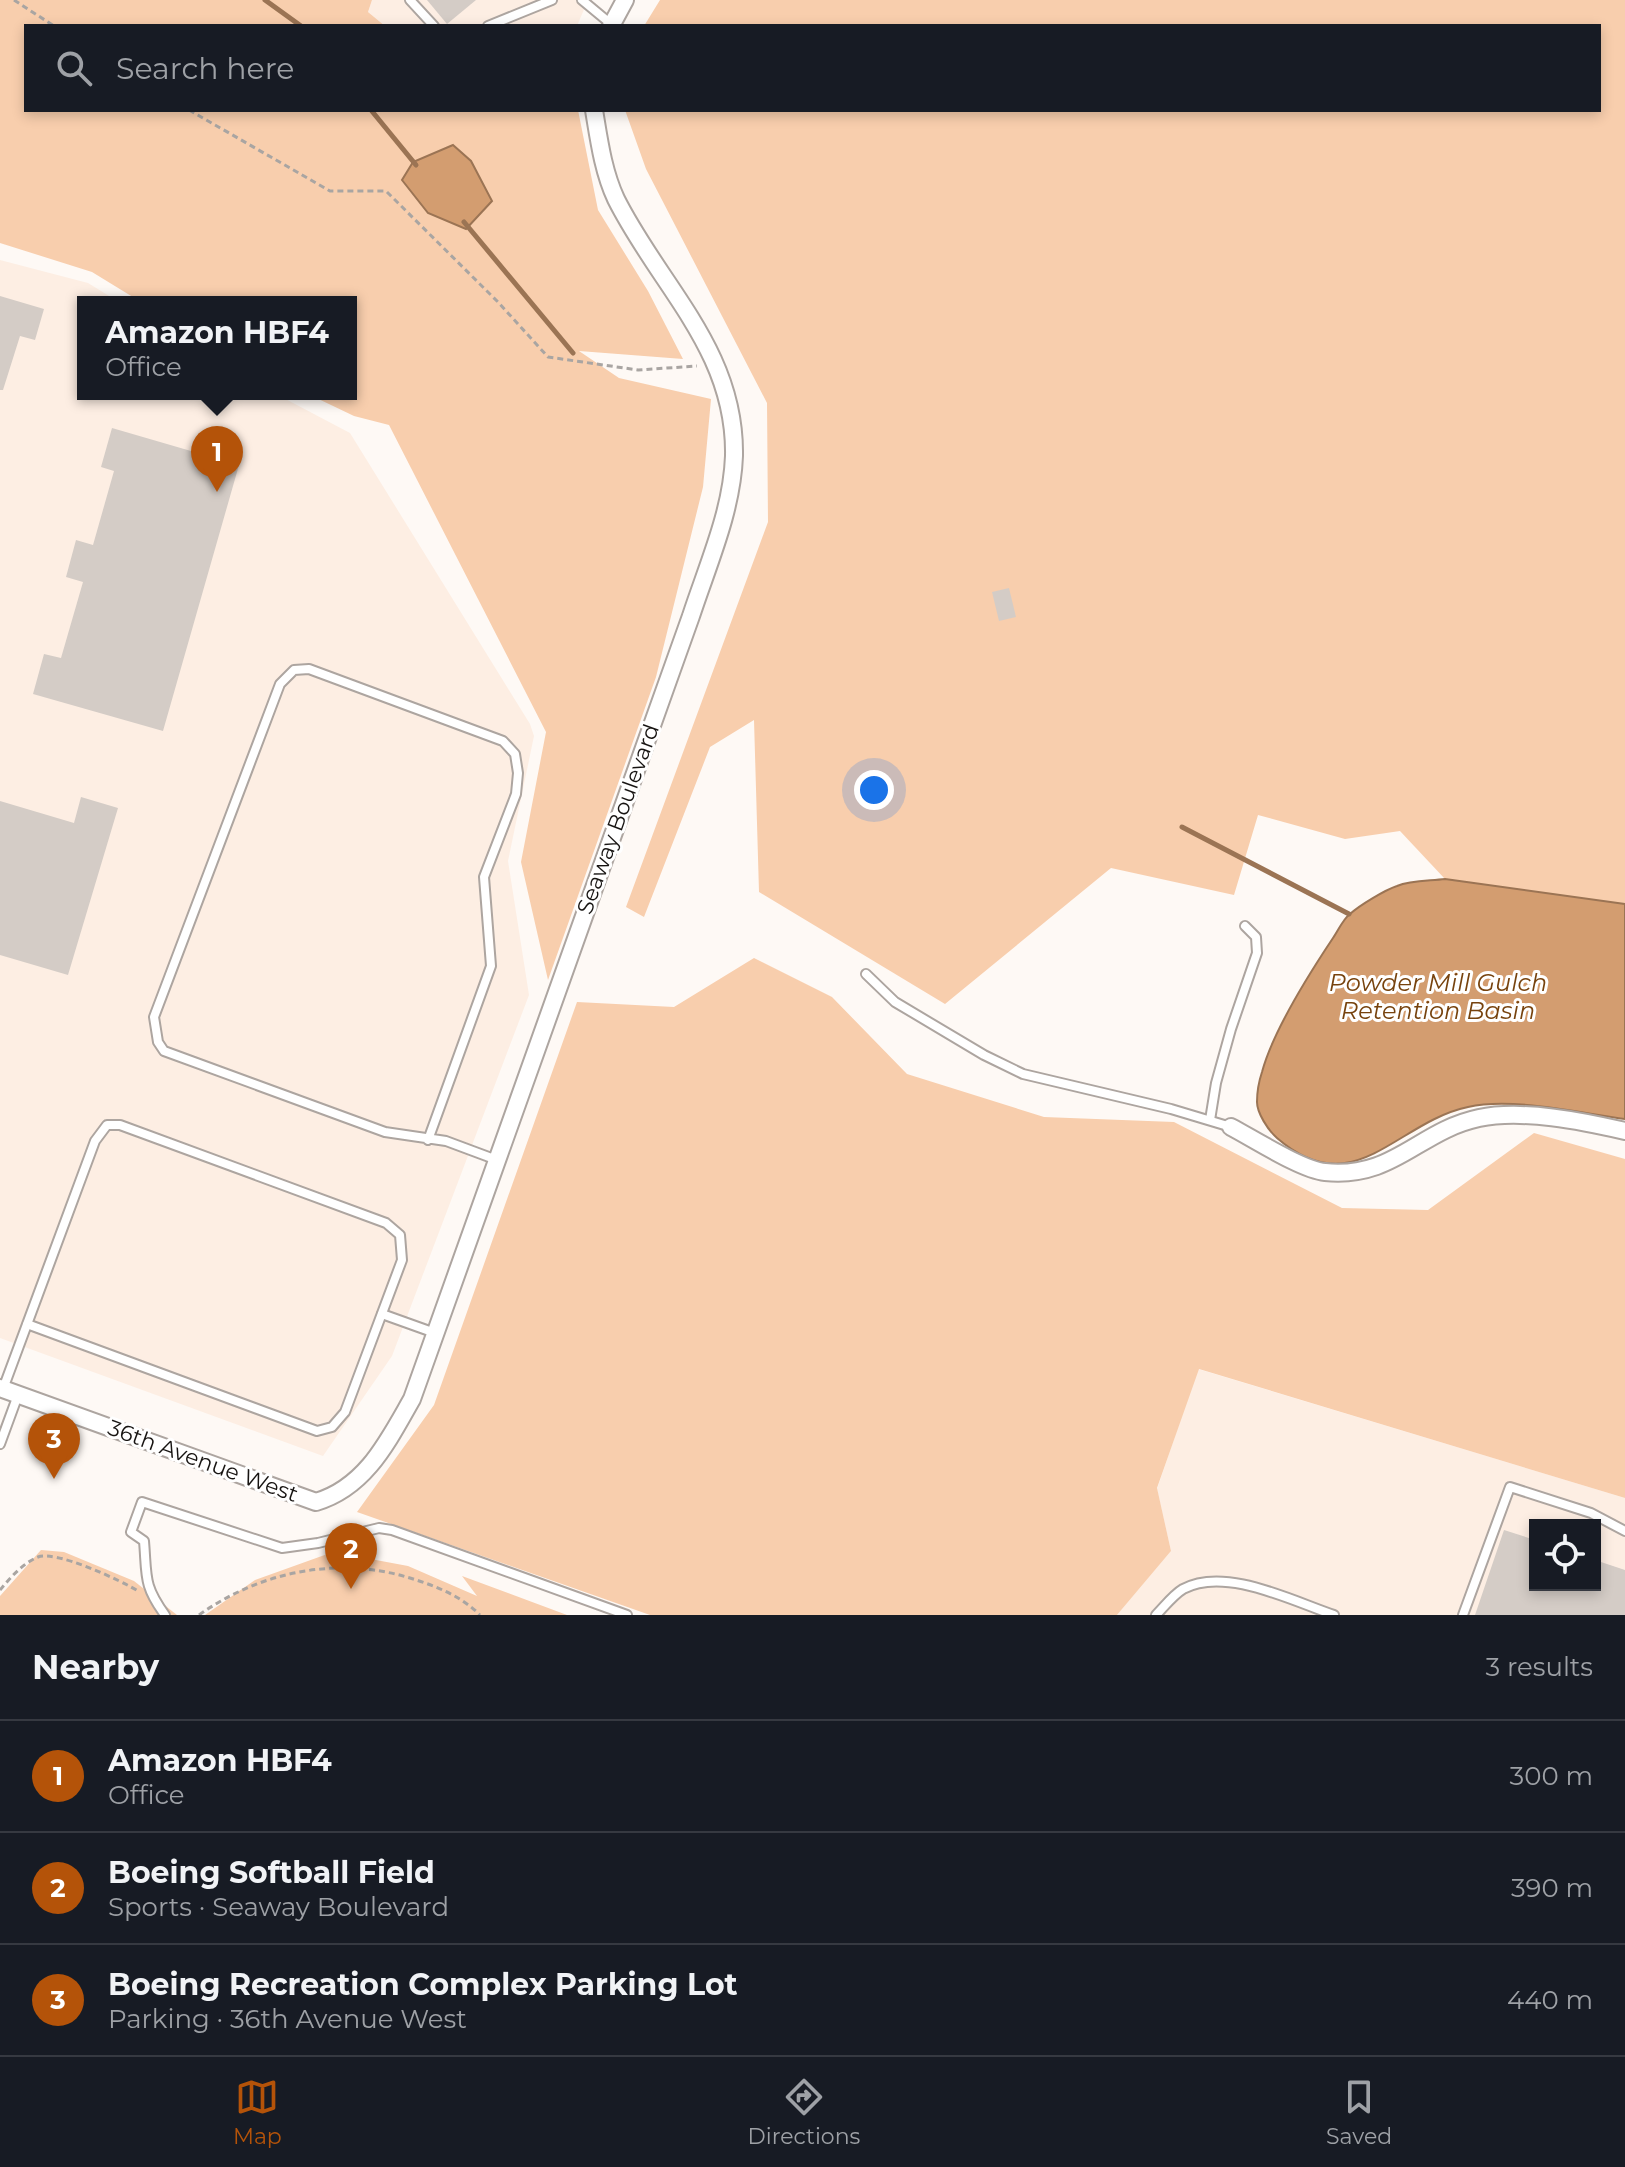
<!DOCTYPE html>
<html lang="en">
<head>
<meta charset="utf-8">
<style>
  body { margin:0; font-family:Montserrat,sans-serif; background:#20242c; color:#f1f3f6 }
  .controls { position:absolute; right:24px; bottom:24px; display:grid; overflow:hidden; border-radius:0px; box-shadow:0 4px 12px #0003 }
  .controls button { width:72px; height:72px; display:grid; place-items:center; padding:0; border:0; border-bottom:2px solid #363941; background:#171b24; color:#f1f3f6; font:40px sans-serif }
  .you { position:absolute; left:874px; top:790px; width:28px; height:28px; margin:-20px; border:6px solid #fff; border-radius:50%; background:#1a73e8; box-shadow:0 0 0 12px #1a73e833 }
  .badge { display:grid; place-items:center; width:52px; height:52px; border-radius:50%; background:#b45309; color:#fff; font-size:26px; font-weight:700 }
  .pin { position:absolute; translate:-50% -66px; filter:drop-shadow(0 2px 4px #0008) }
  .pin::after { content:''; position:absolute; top:42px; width:28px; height:24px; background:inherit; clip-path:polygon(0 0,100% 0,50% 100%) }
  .popup { position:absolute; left:77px; top:296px; width:280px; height:104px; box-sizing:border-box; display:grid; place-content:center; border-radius:0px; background:#171b24; filter:drop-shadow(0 2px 6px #0005); font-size:26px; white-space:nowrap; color:#9ea1a6 }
  .popup b { font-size:30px; color:#f1f3f6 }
  .popup::after { content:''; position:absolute; left:50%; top:100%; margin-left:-16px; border:16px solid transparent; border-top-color:#171b24 }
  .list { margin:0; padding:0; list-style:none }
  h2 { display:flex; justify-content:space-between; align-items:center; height:104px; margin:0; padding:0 32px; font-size:34px }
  h2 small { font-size:26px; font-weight:400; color:#9ea1a6 }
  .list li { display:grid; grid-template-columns:52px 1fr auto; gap:24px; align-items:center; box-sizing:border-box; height:112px; padding:0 32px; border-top:2px solid #363941 }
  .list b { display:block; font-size:30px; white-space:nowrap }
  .list p { margin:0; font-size:26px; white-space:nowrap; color:#9ea1a6 }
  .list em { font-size:26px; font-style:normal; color:#9ea1a6 }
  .icon { flex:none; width:44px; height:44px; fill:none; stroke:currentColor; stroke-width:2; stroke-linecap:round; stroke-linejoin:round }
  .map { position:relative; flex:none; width:1625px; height:1615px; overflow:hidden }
  .search { position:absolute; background:#171b24; box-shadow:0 4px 12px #0003; left:24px; right:24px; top:24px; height:88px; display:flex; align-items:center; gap:20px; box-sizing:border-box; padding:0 28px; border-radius:0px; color:#9ea1a6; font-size:30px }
  .sheet { height:440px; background:#171b24 }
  nav { display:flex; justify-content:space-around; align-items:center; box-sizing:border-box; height:112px; border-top:2px solid #363941; background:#171b24; font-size:22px; color:#9ea1a6 }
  nav a { display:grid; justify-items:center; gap:4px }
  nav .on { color:#b45309 }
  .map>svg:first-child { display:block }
  .built { fill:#fdeee3; fill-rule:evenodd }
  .green { fill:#f8cead }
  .water { fill:#d39d70; stroke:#9b7454; stroke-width:2 }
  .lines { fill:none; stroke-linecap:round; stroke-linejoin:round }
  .stream { stroke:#9b7454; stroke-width:5 }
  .building { fill:#d4ccc6 }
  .lane-casing { stroke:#ada5a0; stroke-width:12 }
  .street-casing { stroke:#ada5a0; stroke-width:20 }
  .path { stroke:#a9a5a2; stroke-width:3; stroke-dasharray:6 4; stroke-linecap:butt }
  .lane { stroke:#fff; stroke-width:8 }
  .street { stroke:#fff; stroke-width:16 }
  .labels { text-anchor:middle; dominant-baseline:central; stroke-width:6; stroke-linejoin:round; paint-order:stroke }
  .street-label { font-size:22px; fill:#171412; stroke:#fff }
  .water-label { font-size:24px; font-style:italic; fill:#77430e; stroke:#fff }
</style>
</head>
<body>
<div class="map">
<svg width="1625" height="1615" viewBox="0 0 1625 1615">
  <rect width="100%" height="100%" fill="#fef9f5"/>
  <g class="built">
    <path d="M372,0h216l-11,26h-192l-17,-14z"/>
    <path d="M0,260l88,23 31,19h-36v92h193l74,39 180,291 4,12 -26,125 21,134 -137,361 -69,100 -323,-118z"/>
    <path d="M1198,1369l427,129v117h-508l54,-64 -14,-62zM1535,1525h60v60h-60z"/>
  </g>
  <g class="green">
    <path d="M0,0h372l-4,12 17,14h-359v84h552l20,100 50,81 35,68 -104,-8 40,27 92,21 -8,88 -47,190 -108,303 -27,-118 25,-130 -157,-307 -35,-9 -46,-22h43v-92h-210l-49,-30 -92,-29z"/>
    <path d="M660,0h965v904l-180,-25 -45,-48 -55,8 -87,-24 -24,80 -123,-27 -166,136 -186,-112 -5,-172 -44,27 -66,170 -18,-10 142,-385 -1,-119 -121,-234 -21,-59h974v-84h-955z"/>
    <path d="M754,958l78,39 75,77 137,43 130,5 168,86 86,2 106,-77 91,26v339l-426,-129 -42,119 14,63 -54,64h-467l-293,-103 77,-107 143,-403 97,5z"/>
    <path d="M41,1550l23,2 70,29 43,34h-177v-19z"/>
    <path d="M333,1552l75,14 69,30 -15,-20 105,39h-362l50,-35z"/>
  </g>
  <g class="water">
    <path d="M453,145l18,16 21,40 -26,28 -38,-16 -26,-33 11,-18z"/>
    <path d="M1445,879l180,25v215c-46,-6 -112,-22 -157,-12 -72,15 -114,98 -191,31 -9,-8 -20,-25 -20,-36 0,-10 2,-21 5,-30 11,-41 47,-98 71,-134 5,-7 10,-19 17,-24 10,-9 35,-24 47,-28 14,-6 33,-5 48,-7z"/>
  </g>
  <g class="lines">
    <g class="stream">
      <path d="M265,0l36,26"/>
      <path d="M371,110l45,55"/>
      <path d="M464,222l109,131"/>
      <path d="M1182,827l167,87"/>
    </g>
  </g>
  <g class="building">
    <path d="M427,0h49l-29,24z"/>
    <path d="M0,296l44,13 -9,31 -15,-4 -17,54h-3z"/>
    <path d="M112,428l127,37 -76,266 -130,-37 11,-40 17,4 22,-76 -17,-5 10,-37 17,5 21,-74 -13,-4z"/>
    <path d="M1009,588l7,29 -17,4 -7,-29z"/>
    <path d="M81,797l37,11 -50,167 -68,-20v-154l74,22z"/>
    <path d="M1504,1530l31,10v45h60v-25l30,10v45h-150z"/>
  </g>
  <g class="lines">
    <defs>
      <g id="lane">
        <path d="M410,0l24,26"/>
        <path d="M582,0l29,24"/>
        <path d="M488,26l64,-26"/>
        <path d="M866,974l29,28 89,53 39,19 148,35 60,18"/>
        <path d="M1210,1120l6,-37 15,-54 26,-76 -1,-16 -11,-11"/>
        <path d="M428,1140l63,-174 -7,-89 32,-83 2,-21 -3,-19 -12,-13 -194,-72 -15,1 -14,14 -126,333 4,25 6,9 221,81 61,9 51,19"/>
        <path d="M382,1314l53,19"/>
        <path d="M3,1389l92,-248 12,-16h13l266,98 14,12 2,25 -57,152 -13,15 -15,4 -290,-107"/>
        <path d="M0,1444l18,-49"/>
        <path d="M165,1615c-22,-30 -18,-39 -21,-74l-13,-9 11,-30 140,46 36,-5 61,-15 13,2 235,85"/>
        <path d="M1156,1615c8,-8 17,-20 27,-26 42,-23 109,12 151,26"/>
        <path d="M1463,1615l47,-128 81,26 34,18"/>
      </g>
      <g id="street">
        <path d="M611,26l14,-26"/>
        <path d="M1231,1127c23,12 71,43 94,45 69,7 93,-41 154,-54 43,-9 103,3 146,13"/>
        <path d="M0,1388l316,114c50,-15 72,-61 96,-103l279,-783c17,-52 41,-105 43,-160 2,-106 -74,-169 -118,-257 -13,-28 -17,-59 -22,-89"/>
      </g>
    </defs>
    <use href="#lane" class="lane-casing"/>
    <use href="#street" class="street-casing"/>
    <g class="path">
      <path d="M14,0l40,26"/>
      <path d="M189,110l141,81h56l112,111 50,55 90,13 59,-4"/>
      <path d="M0,1590c10,-12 23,-27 38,-33 18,-7 82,23 100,34"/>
      <path d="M199,1615c62,-44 139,-59 211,-37 26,8 51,18 70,37"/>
    </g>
    <use href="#lane" class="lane"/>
    <use href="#street" class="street"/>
  </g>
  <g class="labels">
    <g class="street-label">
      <text transform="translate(618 819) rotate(-70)">Seaway Boulevard</text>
      <text transform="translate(203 1461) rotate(20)">36th Avenue West</text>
    </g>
    <g class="water-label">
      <text x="1438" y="982">Powder Mill Gulch<tspan x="1438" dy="28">Retention Basin</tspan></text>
    </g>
  </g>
</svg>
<div class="controls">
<button><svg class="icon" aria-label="locate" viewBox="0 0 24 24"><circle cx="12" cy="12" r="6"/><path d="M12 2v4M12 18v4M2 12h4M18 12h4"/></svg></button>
</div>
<div class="you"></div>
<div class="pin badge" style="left:217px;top:492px">1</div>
<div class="popup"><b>Amazon HBF4</b>Office</div>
<div class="pin badge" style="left:351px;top:1589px">2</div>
<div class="pin badge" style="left:54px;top:1479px">3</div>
<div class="search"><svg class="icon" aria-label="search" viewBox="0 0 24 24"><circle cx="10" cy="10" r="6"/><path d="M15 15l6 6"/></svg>Search here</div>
</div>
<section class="sheet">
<h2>Nearby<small>3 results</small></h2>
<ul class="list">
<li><span class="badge">1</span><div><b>Amazon HBF4</b><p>Office</p></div><em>300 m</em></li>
<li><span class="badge">2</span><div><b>Boeing Softball Field</b><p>Sports · Seaway Boulevard</p></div><em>390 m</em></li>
<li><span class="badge">3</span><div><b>Boeing Recreation Complex Parking Lot</b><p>Parking · 36th Avenue West</p></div><em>440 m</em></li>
</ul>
</section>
<nav>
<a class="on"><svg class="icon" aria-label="map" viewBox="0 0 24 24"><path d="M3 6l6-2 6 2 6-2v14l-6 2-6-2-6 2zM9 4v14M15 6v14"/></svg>Map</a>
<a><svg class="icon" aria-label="directions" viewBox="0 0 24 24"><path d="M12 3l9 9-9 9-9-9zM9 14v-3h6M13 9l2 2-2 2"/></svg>Directions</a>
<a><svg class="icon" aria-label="saved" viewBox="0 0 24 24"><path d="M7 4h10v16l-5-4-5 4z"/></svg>Saved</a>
</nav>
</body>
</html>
